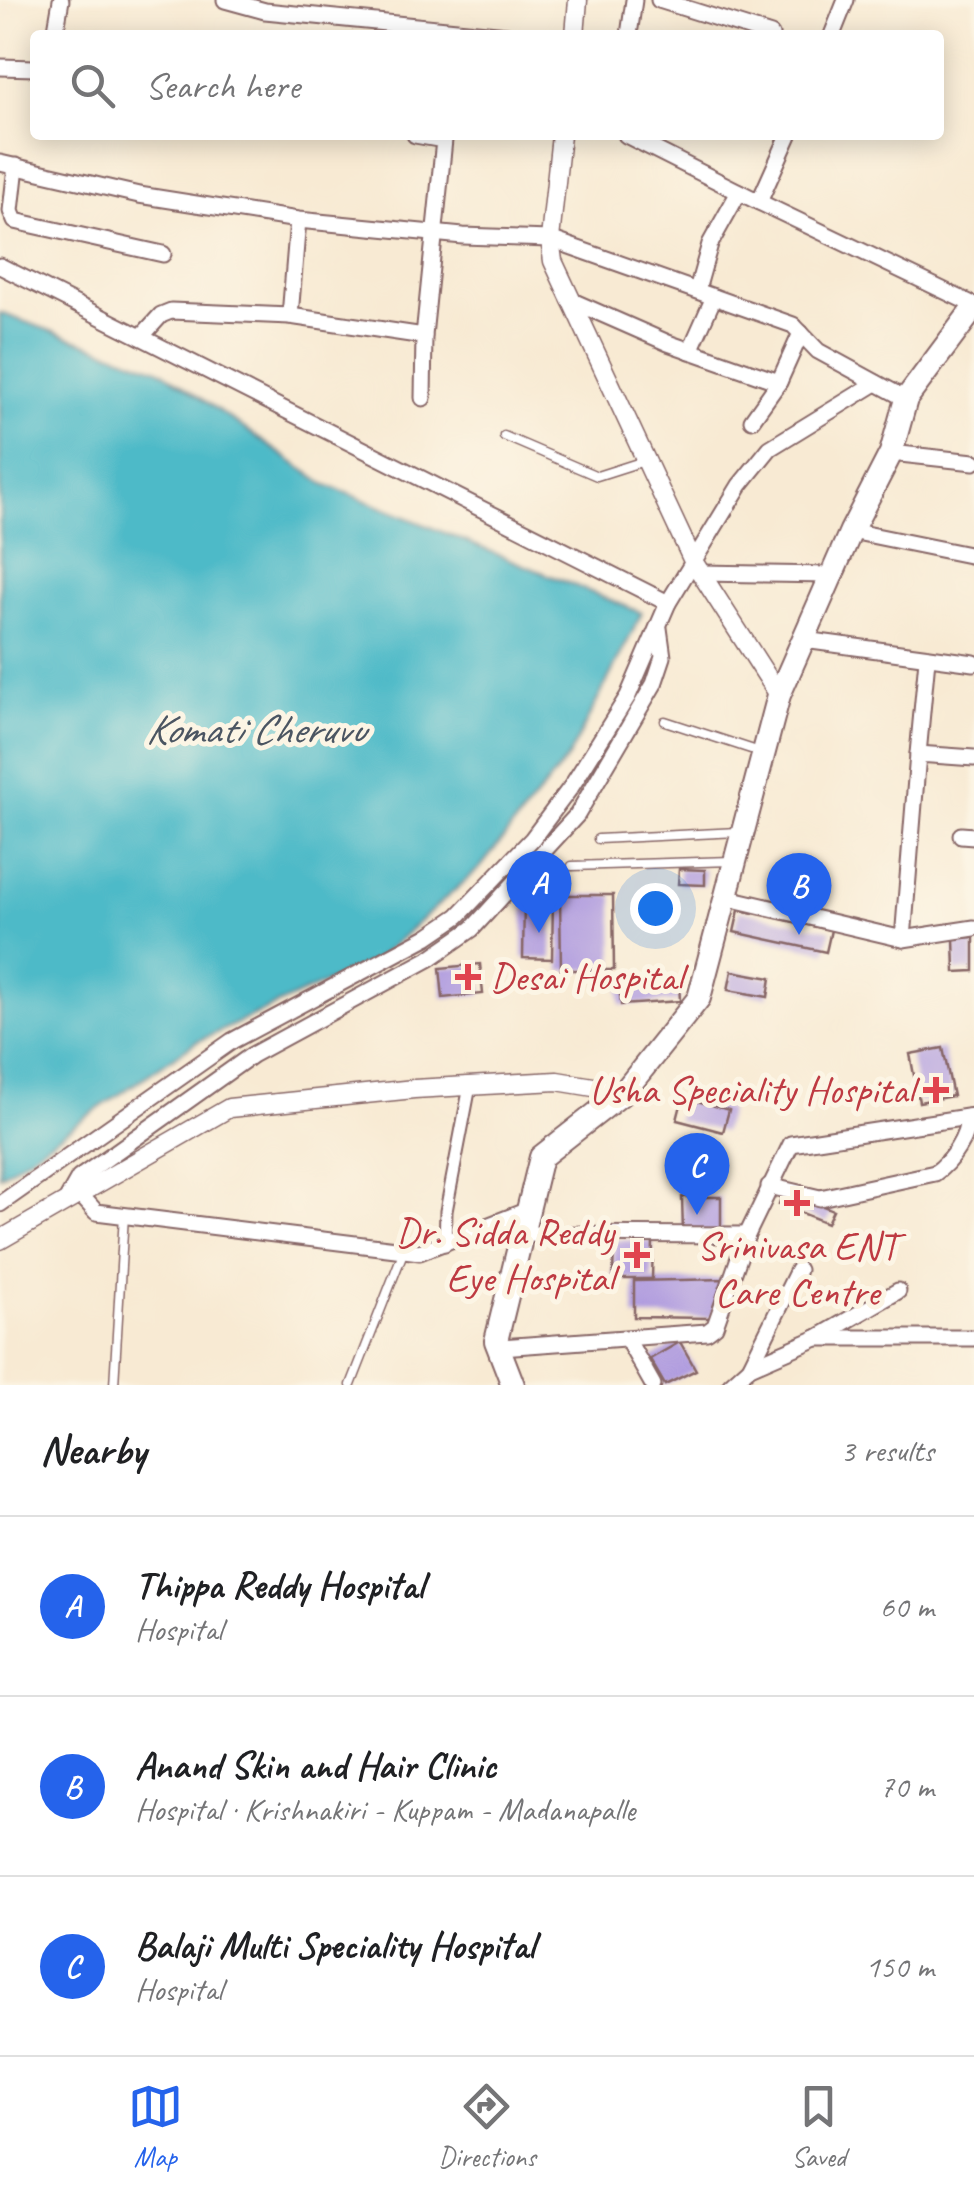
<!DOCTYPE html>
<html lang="en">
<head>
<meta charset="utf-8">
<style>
  body { margin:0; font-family:Caveat,sans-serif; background:#f6f6f6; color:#202124 }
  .you { position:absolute; left:655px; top:908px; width:35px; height:35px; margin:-25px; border:8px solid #fff; border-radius:50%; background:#1a73e8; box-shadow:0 0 0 15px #1a73e833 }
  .badge { display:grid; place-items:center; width:65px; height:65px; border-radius:50%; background:#2563eb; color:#fff; font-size:32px; font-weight:700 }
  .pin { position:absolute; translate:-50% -82px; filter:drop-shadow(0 2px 5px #0008) }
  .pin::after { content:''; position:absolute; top:52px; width:35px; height:30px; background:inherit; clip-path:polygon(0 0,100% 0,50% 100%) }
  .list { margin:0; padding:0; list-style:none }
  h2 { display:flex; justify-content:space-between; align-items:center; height:130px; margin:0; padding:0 40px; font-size:42px }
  h2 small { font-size:32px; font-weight:400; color:#757577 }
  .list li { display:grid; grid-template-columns:65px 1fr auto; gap:30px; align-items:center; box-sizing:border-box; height:180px; padding:0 40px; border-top:2px solid #e0e0e0 }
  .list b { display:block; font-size:38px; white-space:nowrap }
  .list p { margin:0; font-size:32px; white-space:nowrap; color:#757577 }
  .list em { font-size:32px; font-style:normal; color:#757577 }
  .icon { flex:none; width:55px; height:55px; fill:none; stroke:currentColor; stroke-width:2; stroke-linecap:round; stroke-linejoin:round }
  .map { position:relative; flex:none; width:974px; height:1385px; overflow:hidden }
  .search { position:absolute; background:#fff; box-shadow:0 5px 25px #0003; left:30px; right:30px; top:30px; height:110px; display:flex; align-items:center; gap:25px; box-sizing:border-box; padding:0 35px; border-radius:10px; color:#757577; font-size:38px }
  .sheet { height:670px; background:#fff }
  nav { display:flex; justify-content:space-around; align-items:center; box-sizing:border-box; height:140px; border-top:2px solid #e0e0e0; background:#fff; font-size:28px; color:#757577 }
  nav a { display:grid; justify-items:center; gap:5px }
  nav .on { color:#2563eb }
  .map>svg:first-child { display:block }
  .water { fill:#4dbac8; stroke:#4c6c7a; stroke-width:2.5 }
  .building { fill:#b19ddf }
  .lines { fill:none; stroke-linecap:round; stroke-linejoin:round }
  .service-casing { stroke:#876666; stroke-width:11 }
  .pedestrian-casing { stroke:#876666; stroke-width:15 }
  .minor-casing { stroke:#876666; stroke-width:19 }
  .tertiary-casing { stroke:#876666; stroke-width:21 }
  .primary-casing { stroke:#876666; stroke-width:26 }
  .service { stroke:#fff; stroke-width:8 }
  .pedestrian { stroke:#fff; stroke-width:11 }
  .minor { stroke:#fff; stroke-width:15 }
  .tertiary { stroke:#fff; stroke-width:18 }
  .primary { stroke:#fff; stroke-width:22 }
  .health-dot { fill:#e0444e; stroke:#fcf5e5; stroke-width:4 }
  .labels { text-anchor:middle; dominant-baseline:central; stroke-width:10; stroke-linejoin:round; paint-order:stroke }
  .health-label { font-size:40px; fill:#be3a42; stroke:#fcf5e5; text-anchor:end }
  .water-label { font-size:42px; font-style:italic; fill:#4b5562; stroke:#fcf5e5 }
</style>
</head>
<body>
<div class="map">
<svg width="974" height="1385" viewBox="0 0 974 1385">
  <rect width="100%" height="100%" fill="#fcf5e5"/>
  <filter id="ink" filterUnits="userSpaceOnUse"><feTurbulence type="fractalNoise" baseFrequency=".01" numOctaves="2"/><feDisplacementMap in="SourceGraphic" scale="20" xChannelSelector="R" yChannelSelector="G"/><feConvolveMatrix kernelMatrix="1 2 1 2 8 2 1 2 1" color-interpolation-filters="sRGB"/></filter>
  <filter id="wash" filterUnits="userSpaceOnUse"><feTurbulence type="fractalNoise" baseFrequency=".0048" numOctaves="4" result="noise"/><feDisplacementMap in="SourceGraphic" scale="40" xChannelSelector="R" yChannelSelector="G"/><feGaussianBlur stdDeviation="2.25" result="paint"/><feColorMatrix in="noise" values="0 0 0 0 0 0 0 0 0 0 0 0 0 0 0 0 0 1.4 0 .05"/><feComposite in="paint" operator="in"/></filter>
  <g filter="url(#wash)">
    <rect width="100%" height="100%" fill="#f8ead3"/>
    <path class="water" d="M0,313l159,56 165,115 318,129 -73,143 -89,112 -104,92 -180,82 -196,134z"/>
    <g id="blocks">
      <g class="building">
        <path d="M679,869l26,1v15l-27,-1z"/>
        <path d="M560,895h53l1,75h-53z"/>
        <path d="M524,899l29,1 -1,59 -29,-1z"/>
        <path d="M739,910l92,20 -5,22 -92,-20z"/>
        <path d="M974,937v34l-19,1 -1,-34z"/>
        <path d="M480,964l3,30 -40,4 -3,-30z"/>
        <path d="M732,971l39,7 -3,19 -40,-7z"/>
        <path d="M679,983l1,18 -59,4 -2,-19z"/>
        <path d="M943,1048l10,48 -34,6 -9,-48z"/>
        <path d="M683,1097l46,13 -6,22 -46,-12z"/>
        <path d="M784,1190l49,20 -6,13 -48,-19z"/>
        <path d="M682,1197h39v35l-38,1z"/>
        <path d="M614,1240l39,1 -1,38h-39z"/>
        <path d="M725,1279l-13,39 -78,-1v-36z"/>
        <path d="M680,1342l16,28 -31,15 -15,-26z"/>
      </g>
    </g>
  </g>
  <g filter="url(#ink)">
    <use href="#blocks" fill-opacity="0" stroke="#876666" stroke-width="2.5"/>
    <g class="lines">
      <defs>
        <g id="service">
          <path d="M504,436l93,40 47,-15"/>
          <path d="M665,721l95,31"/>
          <path d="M598,839l140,-7"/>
          <path d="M572,866l160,-5"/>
          <path d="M114,1385l10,-170"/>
          <path d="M351,1385l53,-135"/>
        </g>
        <path id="pedestrian" d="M445,1245l1,-34 24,-125"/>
        <g id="minor">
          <path d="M225,0l40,11 242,24"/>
          <path d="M659,0l112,35"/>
          <path d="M55,35l6,-35"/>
          <path d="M629,35l5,-35"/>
          <path d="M832,35l14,-35"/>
          <path d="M0,67l35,1"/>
          <path d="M626,135l133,67 30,-67"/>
          <path d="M0,163l139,32 159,25 165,16 87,3 243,86 25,26 88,48"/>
          <path d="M16,166l-5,45 4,10 148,33"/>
          <path d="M759,202l215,103"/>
          <path d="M0,266l668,337"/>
          <path d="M697,290l13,-46 29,-52"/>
          <path d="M570,300l98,43 111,39 22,-49"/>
          <path d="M290,316l8,-96"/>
          <path d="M141,337l20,-22 10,-4 119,5 134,20 20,-196 -29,-5"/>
          <path d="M690,351l24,-54"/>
          <path d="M423,398l1,-62"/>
          <path d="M752,420l27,-38"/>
          <path d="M891,453l83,9"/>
          <path d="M851,531l123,25"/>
          <path d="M700,573l130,2"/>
          <path d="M804,640l170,23"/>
          <path d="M918,754l9,-95"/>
          <path d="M961,835l13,1"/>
          <path d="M724,897l179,42 71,-11"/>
          <path d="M903,939l15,-185 56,4"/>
          <path d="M769,1186l51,12 115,-25c16,-11 33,-36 33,-56"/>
          <path d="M79,1193l17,19 324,40 108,-42"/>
          <path d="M66,1201l13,-23 173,-123 177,-96 43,-30 105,-114 77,-131 9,-27 -4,-29"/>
          <path d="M0,1204l232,-163 195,-104 31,-21 74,-77 39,-52 57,-91 40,-93 72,-118 30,-37 106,-65"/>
          <path d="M521,1234l226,1"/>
          <path d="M817,1338l81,-47"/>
          <path d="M627,1339l26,46"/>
          <path d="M501,1347l206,-15 8,-6 32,-91 44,-91 183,-28"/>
          <path d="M750,1367l48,-97"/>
          <path d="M730,1385l20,-18 67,-29h157"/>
        </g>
        <g id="tertiary">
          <path d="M575,35l3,-35"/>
          <path d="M561,135l-11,104 3,22 140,300 86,134"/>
          <path d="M0,1240l229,-132 185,-19 143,-8 67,11"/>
        </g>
        <path id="primary" d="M513,1385l-17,-44 45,-184 83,-65 75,-94 80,-303 72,-164 40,-78 15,-54 68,-91"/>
      </defs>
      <use href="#service" class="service-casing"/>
      <use href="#pedestrian" class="pedestrian-casing"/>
      <use href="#minor" class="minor-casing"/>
      <use href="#tertiary" class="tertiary-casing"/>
      <use href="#primary" class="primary-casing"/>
      <use href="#service" class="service"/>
      <use href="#pedestrian" class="pedestrian"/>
      <use href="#minor" class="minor"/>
      <use href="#tertiary" class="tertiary"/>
      <use href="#primary" class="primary"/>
    </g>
  </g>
  <g class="health-dot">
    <path d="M463 962h10v10h10v10h-10v10h-10v-10h-10v-10h10z"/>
    <path d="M931 1075h10v10h10v10h-10v10h-10v-10h-10v-10h10z"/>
    <path d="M792 1188h10v10h10v10h-10v10h-10v-10h-10v-10h10z"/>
    <path d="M632 1240h10v10h10v10h-10v10h-10v-10h-10v-10h10z"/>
  </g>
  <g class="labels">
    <g class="health-label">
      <text x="490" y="977" text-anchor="start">Desai Hospital</text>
      <text x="914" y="1090">Usha Speciality Hospital</text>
      <text x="614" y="1232">Dr. Sidda Reddy<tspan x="614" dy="46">Eye Hospital</tspan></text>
      <text x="797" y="1246" text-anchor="middle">Srinivasa ENT<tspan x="797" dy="46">Care Centre</tspan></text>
    </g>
    <g class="water-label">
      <text x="255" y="729">Komati Cheruvu</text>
    </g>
  </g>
</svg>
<div class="you"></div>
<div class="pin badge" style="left:539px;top:933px">A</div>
<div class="pin badge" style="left:799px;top:935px">B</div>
<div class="pin badge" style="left:697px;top:1215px">C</div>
<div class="search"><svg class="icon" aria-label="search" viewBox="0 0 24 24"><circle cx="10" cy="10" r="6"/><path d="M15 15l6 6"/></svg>Search here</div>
</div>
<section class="sheet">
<h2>Nearby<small>3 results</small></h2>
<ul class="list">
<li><span class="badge">A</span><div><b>Thippa Reddy Hospital</b><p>Hospital</p></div><em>60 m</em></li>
<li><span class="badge">B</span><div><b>Anand Skin and Hair Clinic</b><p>Hospital · Krishnakiri - Kuppam - Madanapalle</p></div><em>70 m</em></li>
<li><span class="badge">C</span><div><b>Balaji Multi Speciality Hospital</b><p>Hospital</p></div><em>150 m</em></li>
</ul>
</section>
<nav>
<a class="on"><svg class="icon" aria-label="map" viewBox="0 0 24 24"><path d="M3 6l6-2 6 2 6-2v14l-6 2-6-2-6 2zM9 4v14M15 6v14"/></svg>Map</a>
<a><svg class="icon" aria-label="directions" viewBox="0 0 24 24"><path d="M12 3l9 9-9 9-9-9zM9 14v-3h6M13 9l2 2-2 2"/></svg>Directions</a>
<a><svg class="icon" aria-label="saved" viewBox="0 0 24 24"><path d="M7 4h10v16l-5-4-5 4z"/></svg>Saved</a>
</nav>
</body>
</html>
